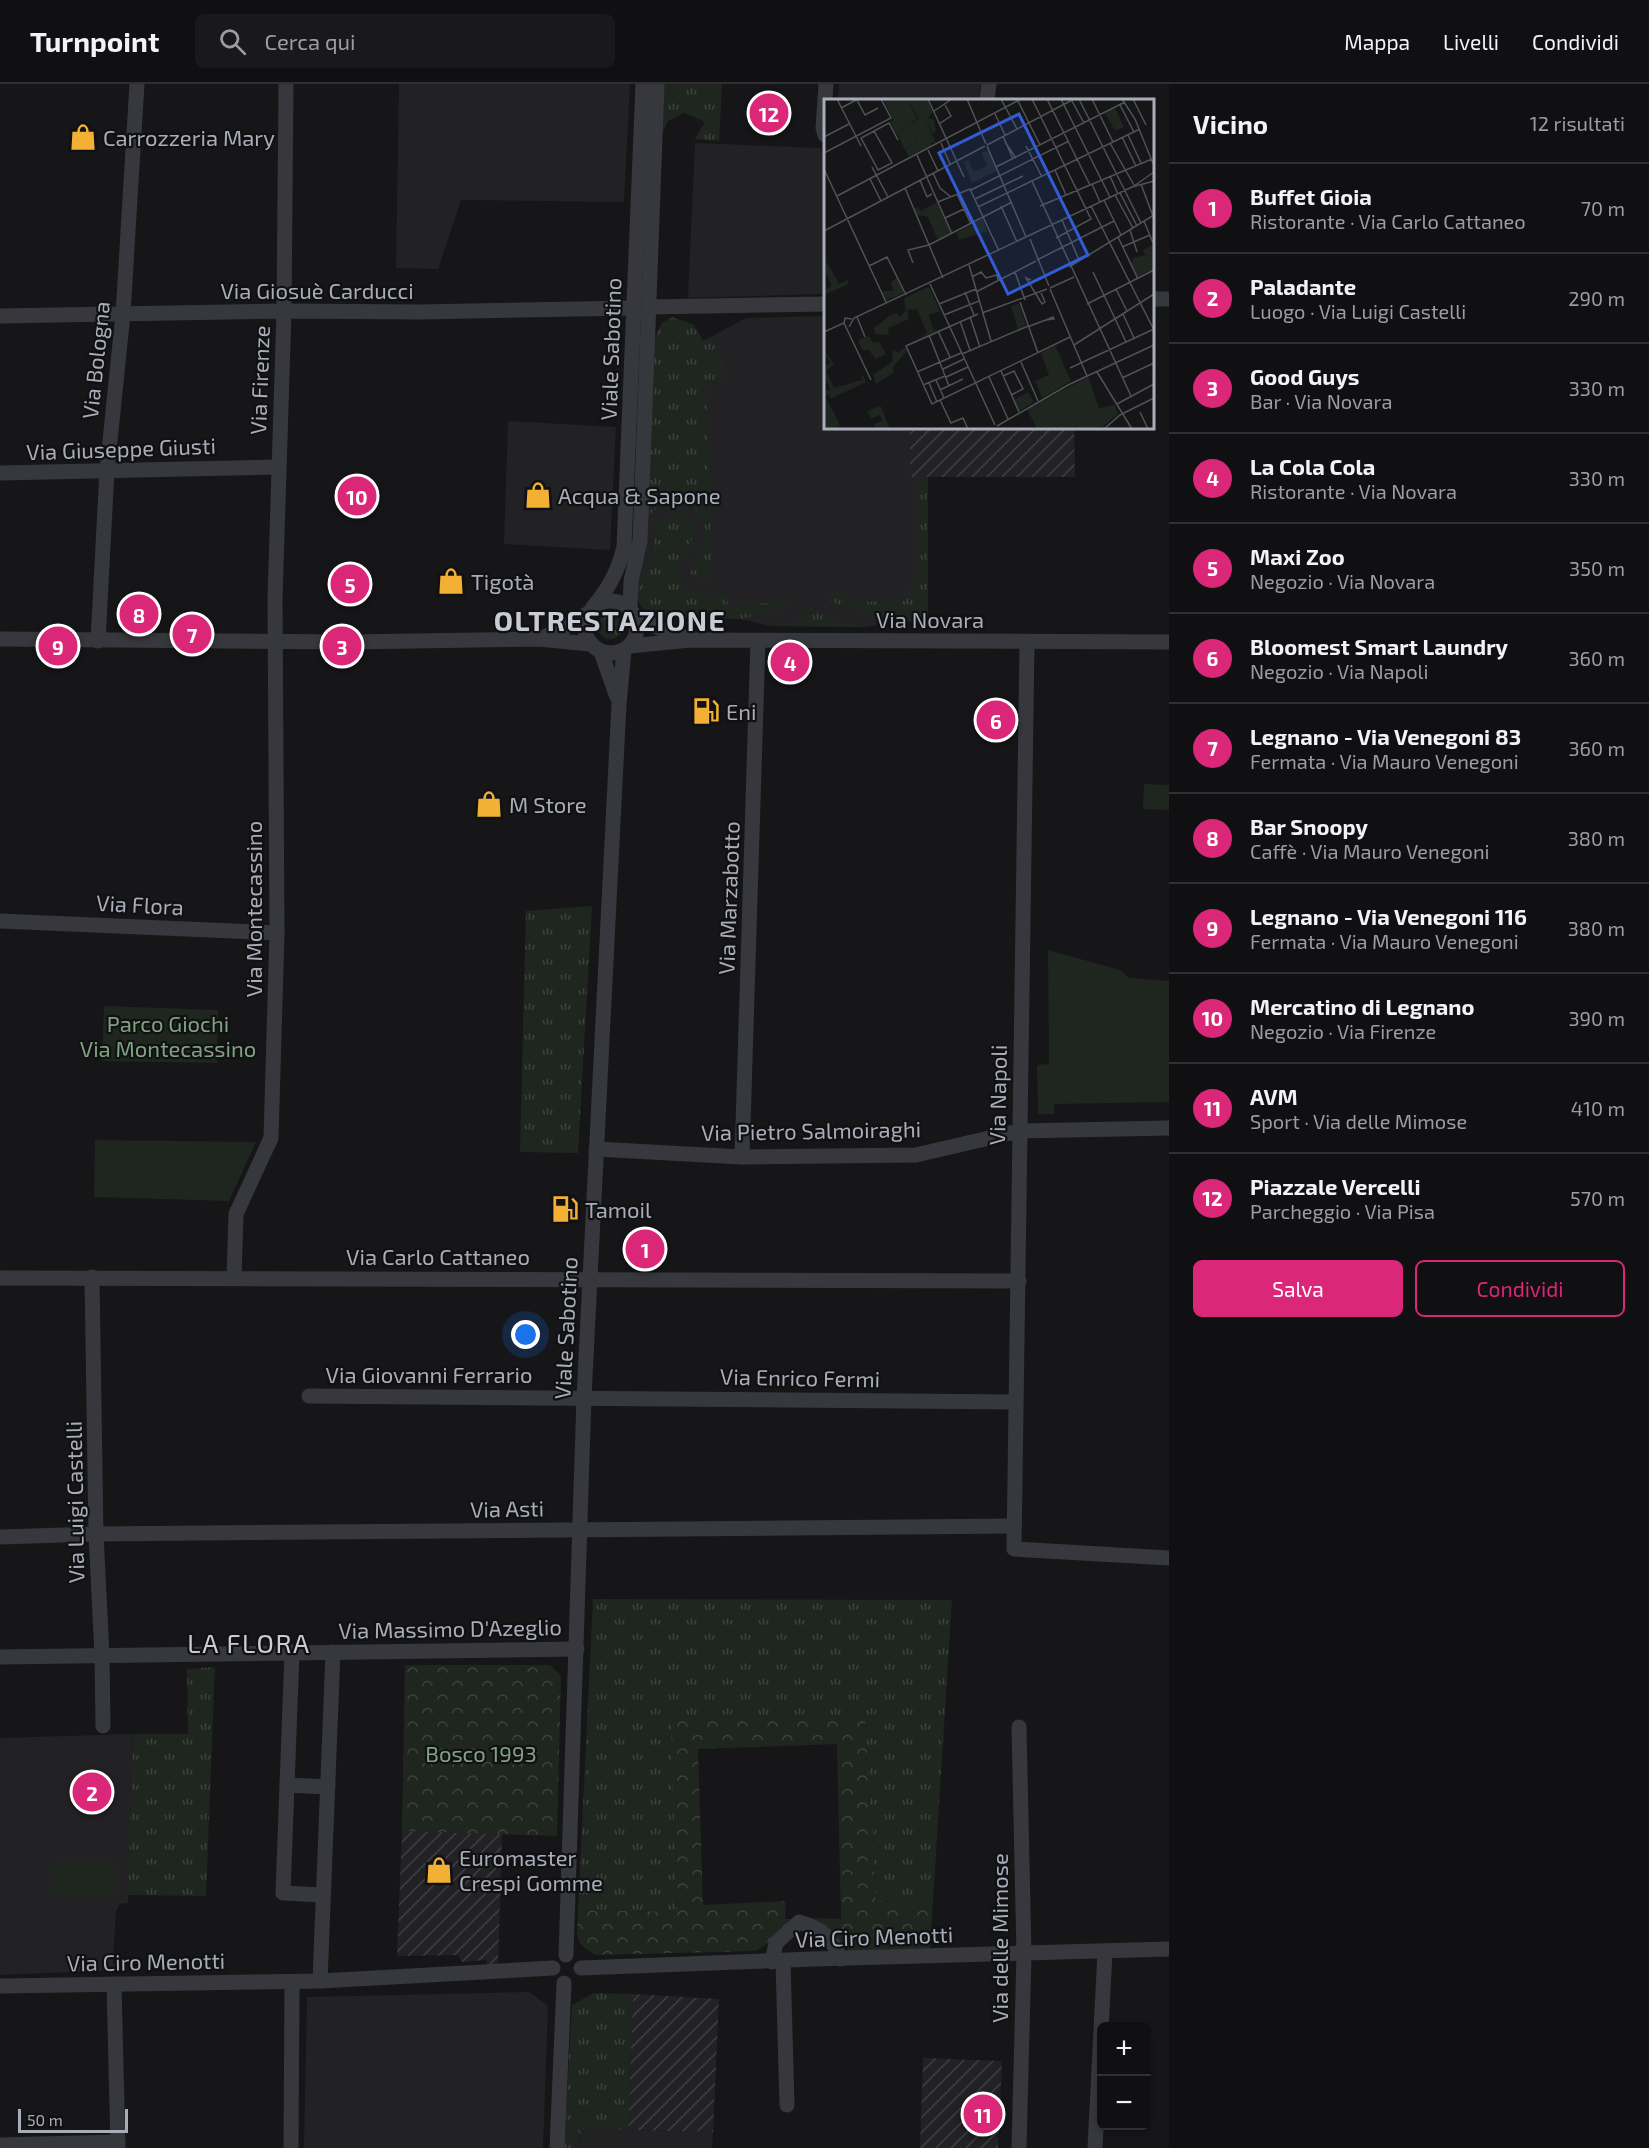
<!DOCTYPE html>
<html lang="it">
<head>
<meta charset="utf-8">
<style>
  body { margin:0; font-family:"Exo 2",sans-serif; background:#19191b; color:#f1f3f6 }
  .controls { position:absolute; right:18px; bottom:18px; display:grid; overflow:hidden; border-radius:9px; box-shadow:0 3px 9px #0003 }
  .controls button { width:54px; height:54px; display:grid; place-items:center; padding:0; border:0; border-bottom:2px solid #303032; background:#101012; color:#f1f3f6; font:30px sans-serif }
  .scale { position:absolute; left:18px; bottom:15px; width:110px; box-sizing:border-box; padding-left:6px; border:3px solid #a8adb8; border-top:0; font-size:16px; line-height:21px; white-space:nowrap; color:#a8adb8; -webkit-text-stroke:4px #111113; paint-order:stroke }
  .you { position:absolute; left:526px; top:1251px; width:21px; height:21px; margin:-15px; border:4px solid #fff; border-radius:50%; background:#1a73e8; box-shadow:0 0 0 9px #1a73e833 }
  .badge { display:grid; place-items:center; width:39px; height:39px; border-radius:50%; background:#db2777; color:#fff; font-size:20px; font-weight:700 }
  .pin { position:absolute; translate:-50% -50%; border:3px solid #fff; box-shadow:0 2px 6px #0006 }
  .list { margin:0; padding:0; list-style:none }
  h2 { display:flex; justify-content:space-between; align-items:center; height:78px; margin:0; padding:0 24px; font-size:26px }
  h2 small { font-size:20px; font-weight:400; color:#9c9d9f }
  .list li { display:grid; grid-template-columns:39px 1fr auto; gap:18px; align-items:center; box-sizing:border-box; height:90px; padding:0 24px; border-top:2px solid #303032 }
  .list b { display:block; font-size:22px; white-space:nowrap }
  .list p { margin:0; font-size:20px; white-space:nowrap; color:#9c9d9f }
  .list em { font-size:20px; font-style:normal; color:#9c9d9f }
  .actions { display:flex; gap:12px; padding:18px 24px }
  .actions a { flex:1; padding:14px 0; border:2px solid #db2777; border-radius:9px; text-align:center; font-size:21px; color:#db2777 }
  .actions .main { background:#db2777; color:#fff }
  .icon { flex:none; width:33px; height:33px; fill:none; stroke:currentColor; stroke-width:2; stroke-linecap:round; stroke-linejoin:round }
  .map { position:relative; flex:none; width:1169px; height:2064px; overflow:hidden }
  header { display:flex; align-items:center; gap:36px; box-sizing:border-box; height:84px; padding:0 30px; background:#101012; border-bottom:2px solid #303032 }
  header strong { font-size:28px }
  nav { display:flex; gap:33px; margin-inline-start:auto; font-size:21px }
  .search { width:420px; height:54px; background:#19191b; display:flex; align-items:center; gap:15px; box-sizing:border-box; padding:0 21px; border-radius:9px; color:#9c9d9f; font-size:22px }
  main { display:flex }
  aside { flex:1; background:#101012 }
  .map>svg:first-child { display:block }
  .built { fill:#222225 }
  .industrial { fill:url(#industrial-furrows) }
  .grass { fill:url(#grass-tufts) }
  .forest { fill:url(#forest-crowns) }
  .park { fill:#1e261f }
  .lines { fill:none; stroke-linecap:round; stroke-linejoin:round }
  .minor { stroke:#37383d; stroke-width:15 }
  .labels { text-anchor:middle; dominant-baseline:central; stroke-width:4.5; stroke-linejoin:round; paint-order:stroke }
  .poi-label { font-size:22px; fill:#a8adb8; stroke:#111113; text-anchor:start }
  .street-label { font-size:22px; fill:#a8adb8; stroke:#111113 }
  .park-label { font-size:22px; fill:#7fa381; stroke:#111113 }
  .quarter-label { font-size:26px; letter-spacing:1.5px; fill:#c9ccd4; stroke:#111113 }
  .district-label { font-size:28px; font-weight:bold; letter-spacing:1.5px; fill:#c9ccd4; stroke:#111113 }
  .inset-road { fill:none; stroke:#505258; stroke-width:1.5 }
  .view { fill:#325cd3; fill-opacity:0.15; stroke:#325cd3; stroke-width:3 }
  .inset-edge { fill:none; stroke:#a8adb8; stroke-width:3 }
</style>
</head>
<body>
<header>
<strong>Turnpoint</strong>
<div class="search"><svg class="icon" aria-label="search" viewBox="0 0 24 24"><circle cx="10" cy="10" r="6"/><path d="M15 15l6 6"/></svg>Cerca qui</div>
<nav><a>Mappa</a><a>Livelli</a><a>Condividi</a></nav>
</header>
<main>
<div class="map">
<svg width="1169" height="2064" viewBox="0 0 1169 2064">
  <defs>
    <pattern id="industrial-furrows" width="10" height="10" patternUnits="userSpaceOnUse" patternTransform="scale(1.5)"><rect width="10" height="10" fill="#222225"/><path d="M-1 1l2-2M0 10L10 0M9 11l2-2" fill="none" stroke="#3f3f43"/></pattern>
    <pattern id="grass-tufts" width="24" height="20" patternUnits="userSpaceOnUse" patternTransform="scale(1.5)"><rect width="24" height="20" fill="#1e261f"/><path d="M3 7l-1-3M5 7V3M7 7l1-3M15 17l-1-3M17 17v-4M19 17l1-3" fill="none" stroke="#3c433d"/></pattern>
    <pattern id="forest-crowns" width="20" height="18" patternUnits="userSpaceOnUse" patternTransform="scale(1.5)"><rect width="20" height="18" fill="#1e261f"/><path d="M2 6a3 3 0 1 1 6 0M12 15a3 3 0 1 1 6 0" fill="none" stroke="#3c433d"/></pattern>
  </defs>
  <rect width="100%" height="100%" fill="#161618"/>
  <g class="built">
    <path d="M399,0h231l-6,118 -163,-2 -23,69 -42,-1z"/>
    <path d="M839,0h142l-2,16h-141z"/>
    <path d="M695,59l125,5 5,7v139l-137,4z"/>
    <path d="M825,232v112h85v49h18v145l-28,-1 -35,6 -95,-1 -30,-7 -67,-1 -17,4 -10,-8 -7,-11 17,-269 6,-11 10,-6 22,8 9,16 43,-23z"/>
    <path d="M508,337l108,6 -6,123 -106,-6z"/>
    <path d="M133,1650l-5,169 -8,1 -4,8 -3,49 6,9 -119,5v-237z"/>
    <path d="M529,1908l19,14 -5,142h-239l3,-151z"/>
    <path d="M580,2045l133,3 -1,16h-133z"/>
  </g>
  <g class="industrial">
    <path d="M910,344h164l1,49h-165z"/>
    <path d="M402,1747l100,3 -4,133 -11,-1 -1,-6 -24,2 -4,-7 -61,1z"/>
    <path d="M633,1910l86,5 -6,133 -85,-2z"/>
    <path d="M923,1974l79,3 -4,87h-78z"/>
  </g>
  <g class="grass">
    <path d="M655,0h67l-3,57 -24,-2 10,-17 -21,-9 -16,8 -5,11z"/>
    <path d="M672,233l22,8 9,16 9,-4 11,25 1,18 -18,2 6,199h-13l-8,-5c0,-19 19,-31 14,-49 -8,-30 -42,-33 -58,-8l6,-173c4,-14 7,-22 19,-29z"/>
    <path d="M916,393h12v145l-28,-1 -65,-18 -6,-4v-8h17v11l60,-1 1,-12h9z"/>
    <path d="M672,429c47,11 9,32 6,53 -1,6 1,12 4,17 4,6 10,10 16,11 8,2 19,0 28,0l2,11 59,-3 6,1 -1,4 -52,12 -67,-1 -17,4c-15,-12 -27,-31 -15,-49 5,-7 11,-12 12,-20 5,-21 -2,-28 19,-40z"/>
    <path d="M811,522c16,16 32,17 54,21l-95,-1c20,-3 31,0 41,-20z"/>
    <circle cx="610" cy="543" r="12"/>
    <path d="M592,822l-14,247 -58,-1 6,-241z"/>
    <path d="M593,1515l359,1 -19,302 -57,-1 -11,-180h-193l5,191 -99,-2z"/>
    <path d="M215,1583l-9,229 -78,-1 5,-161h55l-1,-65z"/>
    <path d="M594,1909l39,1 -5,136 -48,-1 -1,19h-15l8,-143z"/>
  </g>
  <g class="forest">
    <path d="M405,1581h145l11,11 -4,160 -155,-5z"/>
    <path d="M865,1636l11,181 57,1 -3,51 -79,3 -5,-9 -36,-25v-4l31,1 -4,-175 -139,5 5,156 83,-4 -1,18h9l-6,11 -32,21 -160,4c-25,-14 -18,-19 -18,-45l99,2 -6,-191z"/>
  </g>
  <g class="park">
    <path d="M1144,700l25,1v25l-26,-1z"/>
    <path d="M1048,866l72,20 9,8 40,3v121l-115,2v10h-16l-1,-49 12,-1z"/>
    <path d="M104,922l114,4 -1,53 -115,-2z"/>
    <path d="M95,1056l161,2 -27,59 -135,-4z"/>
    <path d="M115,1777l1,36h-65v-35z"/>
  </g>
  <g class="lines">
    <g class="minor">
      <path d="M987,16l2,-16"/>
      <path d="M825,51l-2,-7 3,-44"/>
      <path d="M1152,215h17"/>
      <path d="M649,223l176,-3"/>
      <path d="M0,232l284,-5 136,1 213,-4"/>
      <path d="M0,389l278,-6"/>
      <circle cx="611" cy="543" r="26"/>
      <path d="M593,523c16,-19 25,-36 31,-60l19,-463"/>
      <path d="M630,525l1,-28 9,-40 17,-457"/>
      <path d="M636,535l52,20"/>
      <path d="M544,553l27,-12 16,-11"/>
      <path d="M0,555l348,3 190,-3 52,5"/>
      <path d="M98,557l9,-171 16,-156 14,-230"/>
      <path d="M1027,558l-13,907 155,9"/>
      <path d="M630,562l60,-6 479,2"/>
      <path d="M601,568l16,45"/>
      <path d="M0,837l277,12"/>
      <path d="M596,1065l146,8 174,-2 103,-24 150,-3"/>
      <path d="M742,1073l16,-516"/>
      <path d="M92,1193l4,257 6,121 1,71"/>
      <path d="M234,1193l2,-63 35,-76 6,-205 -2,-335 9,-287 2,-227"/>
      <path d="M0,1194l1019,3"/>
      <path d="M309,1312l706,6"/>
      <path d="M0,1453l96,-3 918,-8"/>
      <path d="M292,1568l-9,241 40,2"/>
      <path d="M0,1573l577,-8"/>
      <path d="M1019,1643l5,227 -5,194"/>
      <path d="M287,1701l41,2"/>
      <path d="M566,1871l18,-558 35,-693 5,-53"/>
      <path d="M783,1877l4,144"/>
      <path d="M772,1878l4,-19 23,-21c20,5 35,17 41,37"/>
      <path d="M581,1884l232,-9 356,-10"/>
      <path d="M320,1897l13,-329"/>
      <path d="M114,1900l4,164"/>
      <path d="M0,1902l320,-5 233,-13"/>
      <path d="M0,2061l118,-3"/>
      <path d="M291,2064l1,-166"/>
      <path d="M557,2064l7,-165"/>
      <path d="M1095,2064l10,-196"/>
    </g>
  </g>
  <defs>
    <symbol id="shop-bare" viewBox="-9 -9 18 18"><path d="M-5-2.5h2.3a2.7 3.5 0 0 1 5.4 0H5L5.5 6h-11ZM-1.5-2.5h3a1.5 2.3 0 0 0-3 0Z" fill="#f2b134" stroke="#111113" stroke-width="2.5" paint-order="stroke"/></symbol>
    <symbol id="fuel-bare" viewBox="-9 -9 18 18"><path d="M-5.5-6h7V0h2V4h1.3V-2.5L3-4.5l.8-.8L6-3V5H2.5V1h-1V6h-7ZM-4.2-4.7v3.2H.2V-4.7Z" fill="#f2b134" stroke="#111113" stroke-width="2.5" paint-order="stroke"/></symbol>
  </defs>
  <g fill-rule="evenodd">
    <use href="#shop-bare" x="64" y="34" width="38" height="38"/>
    <use href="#shop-bare" x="519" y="392" width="38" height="38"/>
    <use href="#shop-bare" x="432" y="478" width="38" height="38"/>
    <use href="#fuel-bare" x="687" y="608" width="38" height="38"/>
    <use href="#shop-bare" x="470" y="701" width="38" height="38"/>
    <use href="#fuel-bare" x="546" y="1106" width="38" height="38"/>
    <use href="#shop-bare" x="420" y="1767" width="38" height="38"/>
  </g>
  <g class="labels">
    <g class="poi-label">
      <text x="103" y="53">Carrozzeria Mary</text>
      <text x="558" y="411">Acqua &amp; Sapone</text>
      <text x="471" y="497">Tigotà</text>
      <text x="726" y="627">Eni</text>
      <text x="509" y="720">M Store</text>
      <text x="585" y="1125">Tamoil</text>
      <text x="459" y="1773">Euromaster<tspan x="459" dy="25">Crespi Gomme</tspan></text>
    </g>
    <g class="street-label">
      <text x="317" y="206">Via Giosuè Carducci</text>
      <text transform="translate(610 265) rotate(-88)">Viale Sabotino</text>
      <text transform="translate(95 276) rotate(-84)">Via Bologna</text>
      <text transform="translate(259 296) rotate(-88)">Via Firenze</text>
      <text transform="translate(121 364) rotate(-2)">Via Giuseppe Giusti</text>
      <text x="930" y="535">Via Novara</text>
      <text transform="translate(728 814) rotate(-88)">Via Marzabotto</text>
      <text transform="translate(140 820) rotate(3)">Via Flora</text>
      <text transform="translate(253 825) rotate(-90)">Via Montecassino</text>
      <text transform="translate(997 1011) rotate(-89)">Via Napoli</text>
      <text transform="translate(811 1046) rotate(-1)">Via Pietro Salmoiraghi</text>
      <text x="438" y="1172">Via Carlo Cattaneo</text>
      <text transform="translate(565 1244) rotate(-87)">Viale Sabotino</text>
      <text x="429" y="1290">Via Giovanni Ferrario</text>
      <text transform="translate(800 1293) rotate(1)">Via Enrico Fermi</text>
      <text transform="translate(74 1418) rotate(-91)">Via Luigi Castelli</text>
      <text transform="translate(507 1424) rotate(-1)">Via Asti</text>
      <text transform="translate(450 1544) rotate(-1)">Via Massimo D'Azeglio</text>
      <text transform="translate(874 1852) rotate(-2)">Via Ciro Menotti</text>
      <text transform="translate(999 1854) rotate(-90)">Via delle Mimose</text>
      <text transform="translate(146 1877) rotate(-1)">Via Ciro Menotti</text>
    </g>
    <g class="park-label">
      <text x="168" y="939">Parco Giochi<tspan x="168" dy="25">Via Montecassino</tspan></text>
      <text x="481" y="1669">Bosco 1993</text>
    </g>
    <g class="quarter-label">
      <text x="249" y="1558">LA FLORA</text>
    </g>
    <g class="district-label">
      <text x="610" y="536">OLTRESTAZIONE</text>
    </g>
  </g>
  <g transform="translate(824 15)">
    <rect width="330" height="330" fill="#161618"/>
    <path d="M83,0h15l5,11 -3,7 12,26 -13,-2 -9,-18 5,-4zM86,28l7,14 -12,9 -8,-18zM164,51l9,21 -25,12 -8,-21 4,-2 6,12 13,-7 -6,-12zM113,103l14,32 -13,6 -10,-23 -11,-2 -3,-6 4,-2 3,4zM73,179l7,15 -18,7 -4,-9h11l-2,-9zM195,205l7,21 -8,4 -7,-23zM231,246l16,36 -29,17 -7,-17 14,-6 -8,-22zM264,278l11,31 16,-3 3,9 -18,15h-63l-10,-20zM56,307l1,1 9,22h-15l-1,-5 8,-3 -2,-6 -9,4 -4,-8z" fill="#1e261f"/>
    <path d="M98,0h5l6,13 -5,6 6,2 2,11 -3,3 -9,-17 -10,6 9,17 5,-2 4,7 -23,12 -4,-7 12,-9 -7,-14 -13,5 2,7 -9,-17 4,-2 4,8 26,-11 3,-7zM3,163l12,22 10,-5 -2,6 -23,10v-5l8,-4 -8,-17zM105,188l11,24 -11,4 4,15 7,-1 -26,12 13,-8 -10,-24 -10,1 2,9 -21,9 1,7 -14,-1 -1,-6 15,-12 8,-3 3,4 6,-7 -2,-12zM45,237l4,7 6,-1 7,12 -11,5 -6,-9h-7l-4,-10zM81,248l2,4 -15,17 2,4 -18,12 -3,-9 19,-13 1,-13 5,4zM0,251l10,14 -8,7 8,17 28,-8v-7l4,9 -36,17 -1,-5 -4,2 15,29 -4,4h-12v-38l6,-1 -2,-7 -4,1v-17l6,-4z" fill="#1e261f"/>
    <path d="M59,0h24l10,20 -19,10zM291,9l9,19 -9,4 -10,-18zM159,120l4,12 -28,9 -3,-7zM329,146l1,24 -17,8 -6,-13 2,-6 12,-3 -2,-5zM204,293l6,10 -15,9 -5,-11z" fill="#1e261f"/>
    <path class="inset-road" d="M13,0l24,47M104,0l36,78M143,0l19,45M177,0l16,30M193,0l23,46M208,0l59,120 -35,19M223,0l43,86M237,0l49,98M255,0l62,124M268,0l21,43M298,0l13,20 19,47M309,0l13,26M33,1l8,15 13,-7M248,2l12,22M296,6l14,27M17,9l17,-9M110,12l18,-12M171,15l10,21M115,25l12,-8 -6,-11M50,32l18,32 -14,7 -17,-32 28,-15 9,17M304,36l13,28M179,37l10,23M0,38l25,-13M298,38l14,29M181,43l11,16M117,44l9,21M286,44l24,42M163,46l87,-46M163,47l39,91M202,47l16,31M104,51l10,21M0,54l67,-35 -10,-19M93,56l35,79M48,68l16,30M172,68l129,-65M0,70l62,133M231,71l11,25M109,74l7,15 11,9M286,77l8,18M46,80l11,22M96,81l7,17 5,-3M208,82l99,215M268,85l8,18M317,85l12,32M310,87l20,-14M81,89l38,90M147,91l98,-49M296,94l17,33M133,95l14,30M291,96l18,33M13,97l184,-97M151,100l48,-23M280,101l17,35M114,103l32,-13 29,62M177,107l16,36M216,107l112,-47M267,107l63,124M154,108l162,-78M121,119l19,-9M238,121l17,40M320,122l9,22M306,131l7,22M0,132l161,-85M294,138l20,42M206,140l19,47M298,148l28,-12M213,161l77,-39M89,164l-5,-13 21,-5 83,-43M145,166l22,76M45,167l18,-9 19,38M245,168l85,-52M191,173l10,28M269,173l33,70M148,178l9,-5 5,6 11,-3 1,5M207,181l-5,-2 16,26 3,-2 -4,-9M106,185l65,141M226,189l24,-11M226,190l37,87M292,190l11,22M141,193l9,23M152,193l60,-31M196,203l18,51M115,205l37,-15M263,205l67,-34M158,214l65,-24M154,215l-72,32 26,58 138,-67M299,215l11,24M120,216l35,-14M33,218l8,20M146,218l10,30M136,222l10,29M20,224l27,57M25,228l5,-9 278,-131 22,-6M114,232l12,26M0,233l20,-9 1,-5 7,1M105,236l20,51M250,246l80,-51M138,255l66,-28h2l13,-5 3,-1 7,-3 1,2 -8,1M197,263l17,39M246,269l84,-39M119,270l21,-10M177,272l18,41M93,273l44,-19M273,273l35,57M179,277l11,-5 9,18 -12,6M122,278l22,-10M165,278l19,42M298,279l32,-15M112,281l8,18M105,284l8,19M99,286l22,-9M116,291l23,-11M116,301l11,23 12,-5 5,11M293,305l37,-20M316,313l8,17M173,327l71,-41 86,-40M280,330l16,-14 34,-17"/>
    <path class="view" d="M195,15l69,141 -80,39 -69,-141z"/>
    <rect width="330" height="330" class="inset-edge"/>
  </g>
</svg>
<div class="controls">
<button>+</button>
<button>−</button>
</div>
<div class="scale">50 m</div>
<div class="you"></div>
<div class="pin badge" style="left:645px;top:1165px">1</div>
<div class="pin badge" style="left:92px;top:1708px">2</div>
<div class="pin badge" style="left:342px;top:562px">3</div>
<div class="pin badge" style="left:790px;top:578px">4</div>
<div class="pin badge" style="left:350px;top:500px">5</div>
<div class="pin badge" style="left:996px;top:636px">6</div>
<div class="pin badge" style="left:192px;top:550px">7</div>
<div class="pin badge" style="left:139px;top:530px">8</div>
<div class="pin badge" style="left:58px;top:562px">9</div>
<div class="pin badge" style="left:357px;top:412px">10</div>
<div class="pin badge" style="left:983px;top:2030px">11</div>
<div class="pin badge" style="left:769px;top:29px">12</div>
</div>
<aside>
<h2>Vicino<small>12 risultati</small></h2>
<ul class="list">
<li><span class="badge">1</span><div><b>Buffet Gioia</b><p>Ristorante · Via Carlo Cattaneo</p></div><em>70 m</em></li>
<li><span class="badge">2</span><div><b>Paladante</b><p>Luogo · Via Luigi Castelli</p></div><em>290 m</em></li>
<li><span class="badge">3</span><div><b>Good Guys</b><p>Bar · Via Novara</p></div><em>330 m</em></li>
<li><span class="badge">4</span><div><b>La Cola Cola</b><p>Ristorante · Via Novara</p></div><em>330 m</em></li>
<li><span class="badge">5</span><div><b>Maxi Zoo</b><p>Negozio · Via Novara</p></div><em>350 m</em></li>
<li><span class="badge">6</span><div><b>Bloomest Smart Laundry</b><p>Negozio · Via Napoli</p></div><em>360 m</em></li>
<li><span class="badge">7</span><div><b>Legnano - Via Venegoni 83</b><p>Fermata · Via Mauro Venegoni</p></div><em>360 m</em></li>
<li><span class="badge">8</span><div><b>Bar Snoopy</b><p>Caffè · Via Mauro Venegoni</p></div><em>380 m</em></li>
<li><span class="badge">9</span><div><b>Legnano - Via Venegoni 116</b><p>Fermata · Via Mauro Venegoni</p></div><em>380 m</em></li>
<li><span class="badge">10</span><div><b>Mercatino di Legnano</b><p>Negozio · Via Firenze</p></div><em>390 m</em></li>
<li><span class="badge">11</span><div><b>AVM</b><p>Sport · Via delle Mimose</p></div><em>410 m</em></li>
<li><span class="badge">12</span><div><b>Piazzale Vercelli</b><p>Parcheggio · Via Pisa</p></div><em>570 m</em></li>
</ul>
<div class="actions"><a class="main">Salva</a><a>Condividi</a></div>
</aside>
</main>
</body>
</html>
